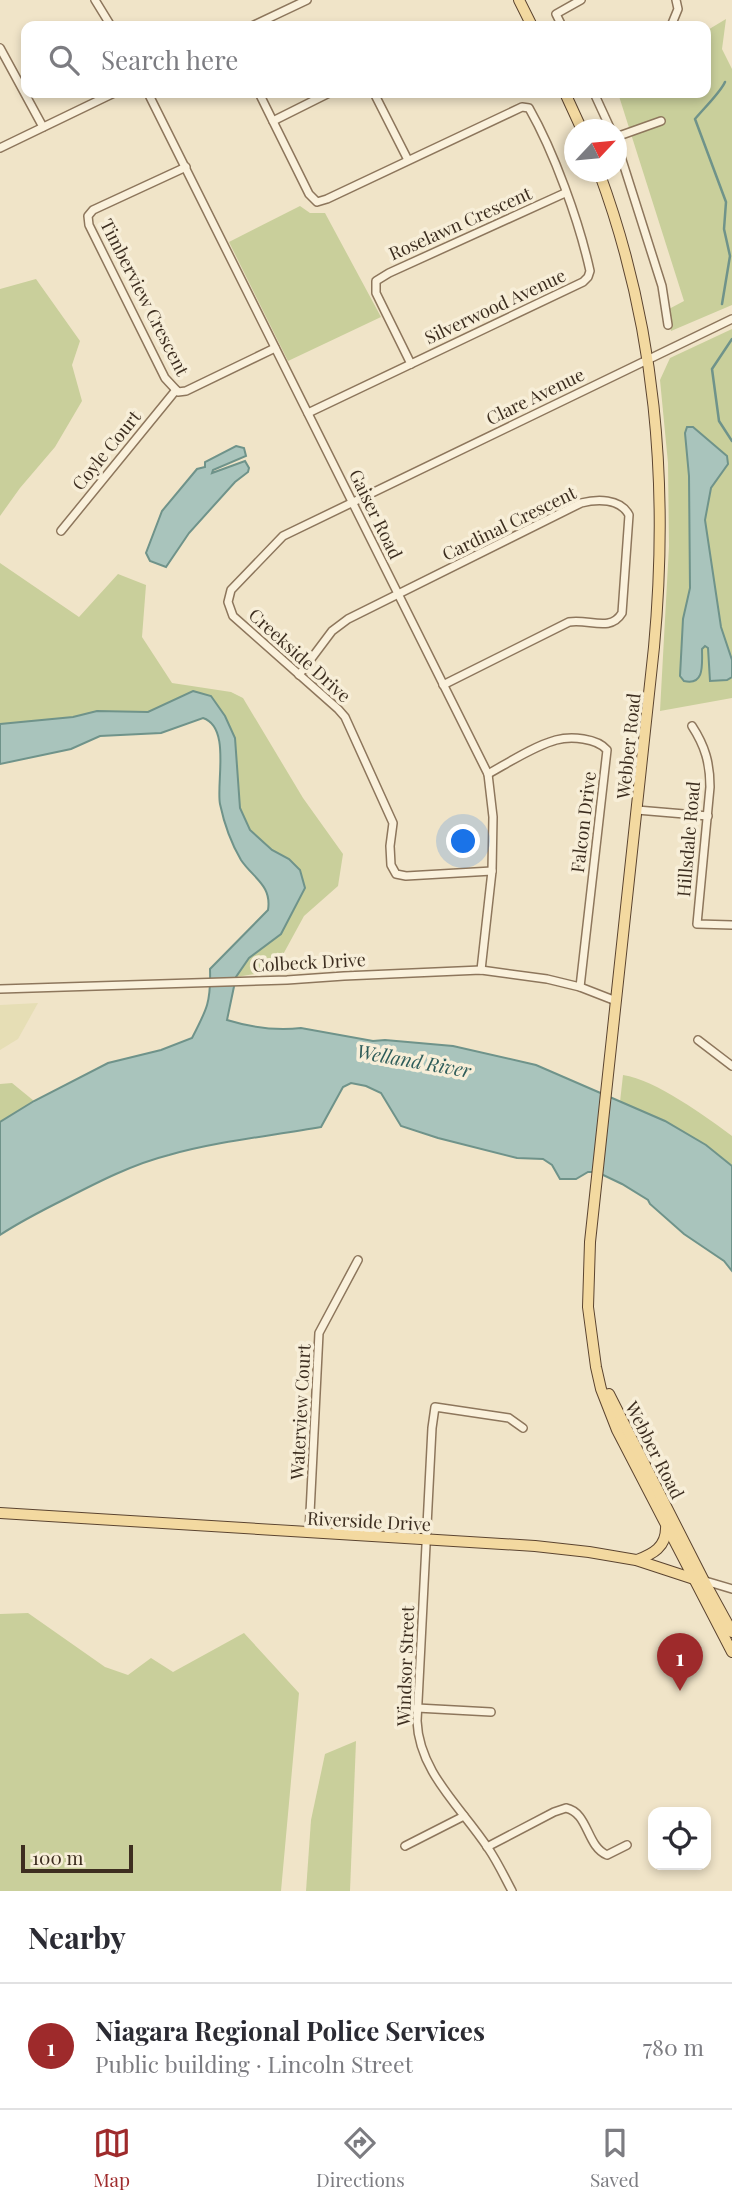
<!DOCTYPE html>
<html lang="en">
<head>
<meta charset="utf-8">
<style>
  body { margin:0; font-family:"Playfair Display",serif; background:#f7f7f7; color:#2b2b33 }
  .controls { position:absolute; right:21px; bottom:21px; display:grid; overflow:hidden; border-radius:14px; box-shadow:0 4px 10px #0003 }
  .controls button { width:63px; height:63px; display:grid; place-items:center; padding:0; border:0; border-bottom:2px solid #e1e1e2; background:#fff; color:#2b2b33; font:35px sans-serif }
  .compass { position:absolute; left:564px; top:119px; width:63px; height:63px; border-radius:50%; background:#fff; box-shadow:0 4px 10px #0003; rotate:64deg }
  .scale { position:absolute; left:21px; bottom:18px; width:112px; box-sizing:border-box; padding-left:7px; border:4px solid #3d2e20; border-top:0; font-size:19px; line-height:24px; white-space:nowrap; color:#3d2e20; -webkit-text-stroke:5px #f7eed8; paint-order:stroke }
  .you { position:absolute; left:464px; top:842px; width:24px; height:24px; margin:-18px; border:5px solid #fff; border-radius:50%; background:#1a73e8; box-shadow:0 0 0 10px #1a73e833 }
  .badge { display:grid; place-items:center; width:46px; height:46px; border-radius:50%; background:#9e2a2b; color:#fff; font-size:23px; font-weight:700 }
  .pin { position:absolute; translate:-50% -58px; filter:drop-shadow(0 2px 4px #0008) }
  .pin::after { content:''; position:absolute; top:37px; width:24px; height:21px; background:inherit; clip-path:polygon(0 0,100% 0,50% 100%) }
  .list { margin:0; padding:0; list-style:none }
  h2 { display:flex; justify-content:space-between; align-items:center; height:91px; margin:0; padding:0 28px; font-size:30px }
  h2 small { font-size:23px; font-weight:400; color:#7c7c81 }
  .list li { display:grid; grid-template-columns:46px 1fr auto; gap:21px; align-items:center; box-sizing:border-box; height:126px; padding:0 28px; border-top:2px solid #e1e1e2 }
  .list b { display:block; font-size:26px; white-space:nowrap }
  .list p { margin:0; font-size:23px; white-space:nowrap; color:#7c7c81 }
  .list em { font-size:23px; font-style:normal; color:#7c7c81 }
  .icon { flex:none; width:38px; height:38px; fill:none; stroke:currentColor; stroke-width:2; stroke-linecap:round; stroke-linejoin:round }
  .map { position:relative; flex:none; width:732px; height:1891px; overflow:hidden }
  .search { position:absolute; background:#fff; box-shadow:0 4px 10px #0003; left:21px; right:21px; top:21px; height:77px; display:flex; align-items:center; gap:18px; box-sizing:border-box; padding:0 24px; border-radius:14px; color:#7c7c81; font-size:26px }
  .sheet { height:217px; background:#fff }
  nav { display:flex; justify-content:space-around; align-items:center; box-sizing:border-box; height:98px; border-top:2px solid #e1e1e2; background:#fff; font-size:19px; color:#7c7c81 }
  nav a { display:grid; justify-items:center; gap:4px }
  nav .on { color:#9e2a2b }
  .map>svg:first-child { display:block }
  .farmland { fill:#e6deb5 }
  .green { fill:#c9cf9b }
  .water { fill:#a9c4bc; stroke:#6f938a; stroke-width:2 }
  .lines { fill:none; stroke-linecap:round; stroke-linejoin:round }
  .stream { stroke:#6f938a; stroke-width:2.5 }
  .minor-casing { stroke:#8d765c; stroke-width:10 }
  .major-casing { stroke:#5b4430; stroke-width:12 }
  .minor { stroke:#faf1dc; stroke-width:7 }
  .major { stroke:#f3d9a0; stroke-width:10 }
  .labels { text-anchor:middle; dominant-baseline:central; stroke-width:7; stroke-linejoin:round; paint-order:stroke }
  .street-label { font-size:18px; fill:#3d2e20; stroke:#f7eed8 }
  .water-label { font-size:19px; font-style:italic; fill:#2f5d5a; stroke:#f7eed8 }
</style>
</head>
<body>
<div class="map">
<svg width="732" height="1891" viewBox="0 0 732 1891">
  <rect width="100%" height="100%" fill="#f0e4c8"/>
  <path class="farmland" d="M38,1003l-20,36 -18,11v-45z"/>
  <g class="green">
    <path d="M726,19l-4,30 10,20v236l-61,26 -4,-21 17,-9 -66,-208h88v-62z"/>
    <path d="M300,206l10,7h15l56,104 -93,44 -59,-119z"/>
    <path d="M36,279l44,62 -8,24 10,36 -27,46 -35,41 -20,28v-227z"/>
    <path d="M732,329v369l-72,13 9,-165 -1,-83 -8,-83 10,-22z"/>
    <path d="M0,563l79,54 39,-43 28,11 -4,52 30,46 59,9 12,6 60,100 40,56 -5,32 -34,30 -30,55 -38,6 13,-19 32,-24 8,-75 -17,-9 -22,-20 -10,-22 -5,-70 -42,-47 -45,21 -50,-1 -25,6 -73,7z"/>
    <path d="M623,1075c33,5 82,41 109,61v30c-35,-28 -72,-47 -112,-64z"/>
    <path d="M12,1083l22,18 -34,21v-38z"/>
    <path d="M28,1613l77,54 23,8 23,-17 22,14 71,-39 55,60 -18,198h-281v-277z"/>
    <path d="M356,1741l-6,150h-44l5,-71 14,-66z"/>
  </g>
  <g class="water">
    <path d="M687,427h6l34,29 1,8 -17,24 -6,32 16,107 11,33v17l-5,3 -17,1 -2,-33 -3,-2 -3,3c0,15 3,37 -18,32l-4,-5 3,-57 7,-31 -1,-112 -4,-43z"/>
    <path d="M236,446l8,2 2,8 -33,14 -1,3 33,-12 4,7 -1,4 -13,10 -46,51 -23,34 -16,-6 -4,-8 16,-42 35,-42 8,-2v-5z"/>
    <path d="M193,691l18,5 14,20 10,22 5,70 10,22 22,20 17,9 11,11 5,18 -24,46 -32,24 -13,19 -9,43c23,7 50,11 74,8l72,13 12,-1 68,6 83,19 129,56 41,24 26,21v105l-8,-10 -40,-27 -34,-30 -2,-4 -26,-16 -25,-12h-9l-12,7h-16l-8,-14 -9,-6 -26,-1 -79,-20 -37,-12 -20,-33 -15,-7 -15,-3 -8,4 -22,40c-51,9 -102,14 -152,28 -36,9 -71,27 -104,44 -22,11 -44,22 -65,36v-113l34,-21 74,-38 53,-13 31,-12c15,-29 19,-36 18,-69l58,-59c4,-25 -15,-32 -27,-50 -10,-17 -17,-37 -21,-56 -4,-21 11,-77 -17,-86l-42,15 -61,3 -29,13 -71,15v-40l73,-7 24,-6 51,1z"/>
  </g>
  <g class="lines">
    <g class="stream">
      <path d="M722,304l8,-48 -6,-27 2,-27 -31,-83c9,-11 25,-26 30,-37"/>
      <path d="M732,339l-20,30 7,52 13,20"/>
    </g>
    <defs>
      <g id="minor">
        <path d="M95,0l16,26"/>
        <path d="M252,26l55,-26"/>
        <path d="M562,26l-6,-12 25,-14"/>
        <path d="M671,26l7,-17 -2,-9"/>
        <path d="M0,48l43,79"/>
        <path d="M148,93l340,681 5,43 -1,54 -11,99"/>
        <path d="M259,93l50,101 8,8 10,-3 195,-92 7,1c25,44 50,113 61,163l-2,6 -5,5 -275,131"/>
        <path d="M374,93l34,67"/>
        <path d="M594,93l17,37"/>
        <path d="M273,121l56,-28"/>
        <path d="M616,137l45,-16"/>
        <path d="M616,141l46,145 6,39"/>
        <path d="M0,148l114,-55"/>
        <path d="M186,167l-93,43 -5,6 1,9 76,153 13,14 8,-1 89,-43"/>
        <path d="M411,364l-35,-71v-12l13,-8 176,-80"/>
        <path d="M61,531l115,-141"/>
        <path d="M299,675l33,-44 16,-12 233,-116c16,-4 39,-5 48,12l-7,98c-12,20 -34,5 -53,9l-126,63"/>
        <path d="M692,726c13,20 18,37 18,61l-13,137 35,1"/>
        <path d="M488,774c20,-11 46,-28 68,-34 15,-4 41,-2 51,10l-27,237"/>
        <path d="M637,810l71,6"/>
        <path d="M492,871l-86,5 -10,-2 -5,-9 -1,-19 3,-23 -48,-106 -7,-8 -105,-93 -5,-14 3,-12 52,-54 449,-217"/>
        <path d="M0,989l287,-9 57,-4 137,-6 66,9 33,8 36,14"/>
        <path d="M698,1040l34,26"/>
        <path d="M309,1533l10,-200 39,-73"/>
        <path d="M702,1580l30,9"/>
        <path d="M417,1708l74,4"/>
        <path d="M405,1846l59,-30"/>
        <path d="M487,1847l67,-35 12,-4c23,5 20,38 41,47l20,-10"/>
        <path d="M512,1891c-8,-15 -15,-30 -24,-43 -27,-41 -69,-76 -71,-127l15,-293 3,-21 74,11 14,10"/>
      </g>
      <g id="major">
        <path d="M519,0l13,26"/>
        <path d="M565,93l17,37"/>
        <path d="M599,172c57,154 70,312 55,475l-64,595 -2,65 8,60 5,22 16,41 115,222"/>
        <path d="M609,1394l95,187 28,51"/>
        <path d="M0,1513l535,33 54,6 47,8 58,19"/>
        <path d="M637,1560c16,-6 29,-13 29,-32"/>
      </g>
    </defs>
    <use href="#minor" class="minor-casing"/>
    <use href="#major" class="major-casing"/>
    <use href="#minor" class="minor"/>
    <use href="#major" class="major"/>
  </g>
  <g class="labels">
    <g class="street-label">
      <text transform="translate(460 223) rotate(-24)">Roselawn Crescent</text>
      <text transform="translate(145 297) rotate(63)">Timberview Crescent</text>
      <text transform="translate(495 306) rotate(-25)">Silverwood Avenue</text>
      <text transform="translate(535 396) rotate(-26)">Clare Avenue</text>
      <text transform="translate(106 450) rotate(-51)">Coyle Court</text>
      <text transform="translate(376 514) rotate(64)">Gaiser Road</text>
      <text transform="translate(509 523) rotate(-26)">Cardinal Crescent</text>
      <text transform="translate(300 655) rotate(42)">Creekside Drive</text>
      <text transform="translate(628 746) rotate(-84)">Webber Road</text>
      <text transform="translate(583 822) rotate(-83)">Falcon Drive</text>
      <text transform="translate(688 839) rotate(-85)">Hillsdale Road</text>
      <text transform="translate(309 962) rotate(-3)">Colbeck Drive</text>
      <text transform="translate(300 1412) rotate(-87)">Waterview Court</text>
      <text transform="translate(655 1450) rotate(63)">Webber Road</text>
      <text transform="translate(369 1521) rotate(3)">Riverside Drive</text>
      <text transform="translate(405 1666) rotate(-88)">Windsor Street</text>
    </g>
    <g class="water-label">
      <text transform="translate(414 1060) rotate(10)">Welland River</text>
    </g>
  </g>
</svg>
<div class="controls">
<button><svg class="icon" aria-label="locate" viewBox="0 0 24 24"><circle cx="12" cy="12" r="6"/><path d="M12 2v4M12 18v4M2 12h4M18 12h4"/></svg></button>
</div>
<svg class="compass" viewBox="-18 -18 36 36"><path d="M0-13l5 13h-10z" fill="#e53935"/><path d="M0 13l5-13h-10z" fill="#7c7c81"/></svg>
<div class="scale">100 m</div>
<div class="you"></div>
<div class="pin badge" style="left:680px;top:1691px">1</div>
<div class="search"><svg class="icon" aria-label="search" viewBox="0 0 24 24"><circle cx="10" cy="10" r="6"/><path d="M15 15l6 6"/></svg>Search here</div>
</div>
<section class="sheet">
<h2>Nearby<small></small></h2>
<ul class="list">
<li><span class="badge">1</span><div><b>Niagara Regional Police Services</b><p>Public building · Lincoln Street</p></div><em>780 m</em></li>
</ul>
</section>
<nav>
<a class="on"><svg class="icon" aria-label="map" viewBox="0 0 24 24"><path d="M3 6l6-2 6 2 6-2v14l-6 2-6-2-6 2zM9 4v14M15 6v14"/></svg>Map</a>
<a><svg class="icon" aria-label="directions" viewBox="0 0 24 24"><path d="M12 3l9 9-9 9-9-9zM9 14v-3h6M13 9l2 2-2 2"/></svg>Directions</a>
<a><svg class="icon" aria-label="saved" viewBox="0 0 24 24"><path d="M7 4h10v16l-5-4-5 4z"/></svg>Saved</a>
</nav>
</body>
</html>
